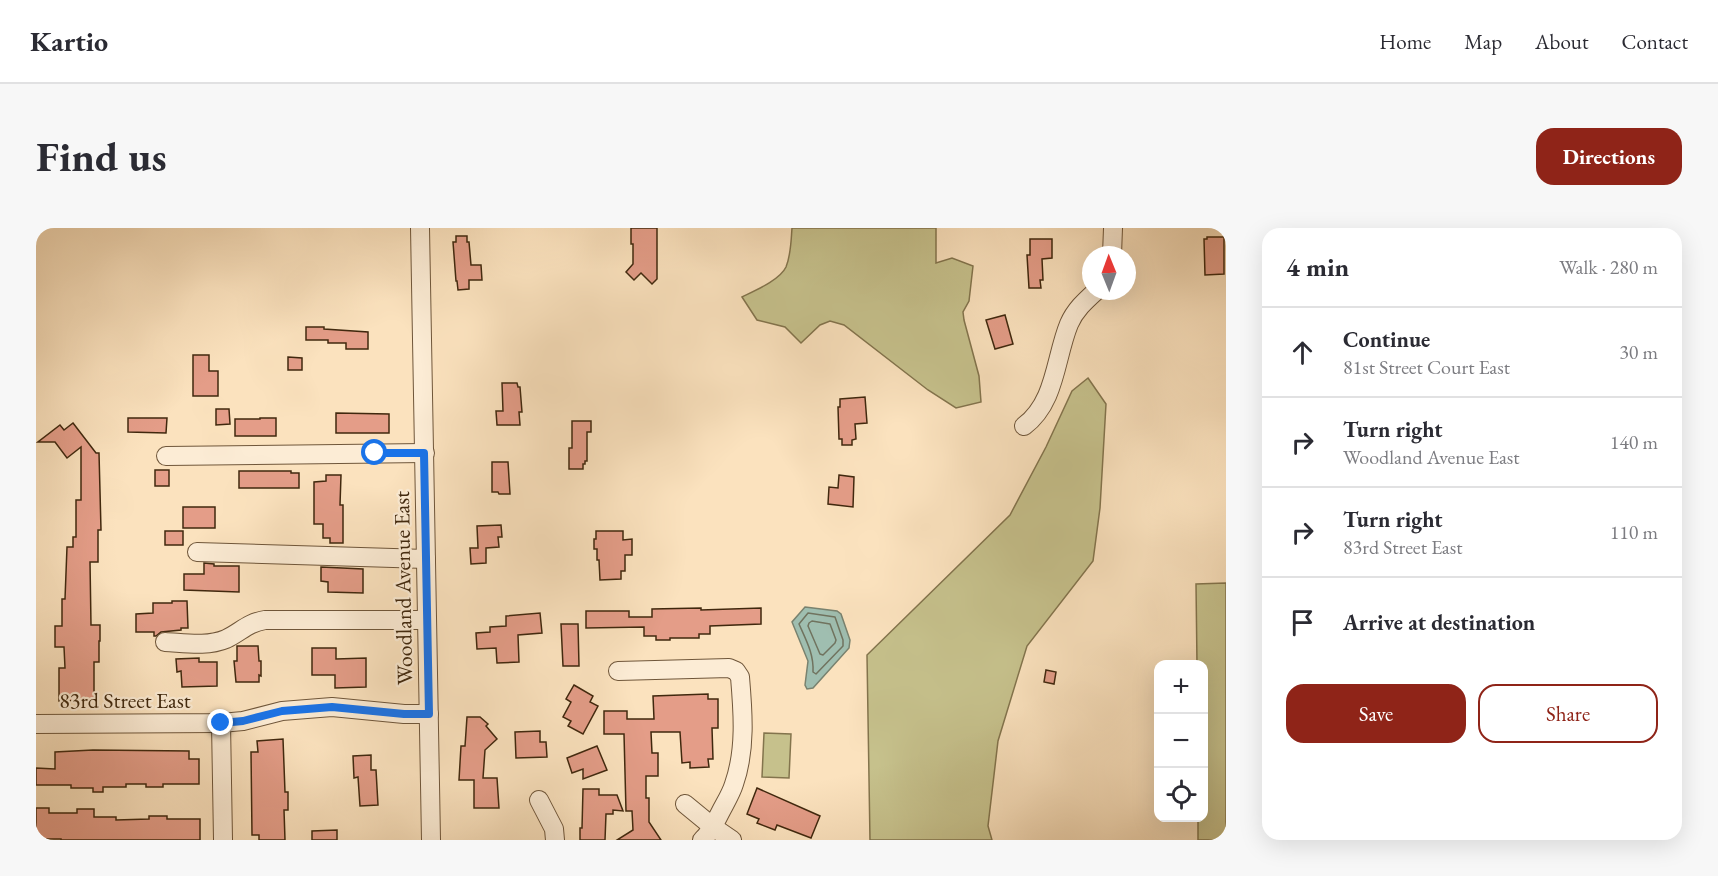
<!DOCTYPE html>
<html lang="en">
<head>
<meta charset="utf-8">
<style>
  body { margin:0; font-family:"EB Garamond",serif; background:#f7f7f7; color:#2b2b33 }
  .controls { position:absolute; right:18px; bottom:18px; display:grid; overflow:hidden; border-radius:12px; box-shadow:0 6px 24px #0002 }
  .controls button { width:54px; height:54px; display:grid; place-items:center; padding:0; border:0; border-bottom:2px solid #e1e1e2; background:#fff; color:#2b2b33; font:30px sans-serif }
  .compass { position:absolute; left:1046px; top:18px; width:54px; height:54px; border-radius:50%; background:#fff; box-shadow:0 6px 24px #0002; rotate:359deg }
  .stop { position:absolute; width:18px; height:18px; margin:-14px; border:4px solid #1a73e8; border-radius:50%; background:#fff }
  .stop.end { background:#1a73e8; border-color:#fff; box-shadow:0 2px 6px #0008 }
  .list { margin:0; padding:0; list-style:none }
  h2 { display:flex; justify-content:space-between; align-items:center; height:78px; margin:0; padding:0 24px; font-size:26px }
  h2 small { font-size:20px; font-weight:400; color:#7c7c81 }
  .list li { display:grid; grid-template-columns:39px 1fr auto; gap:18px; align-items:center; box-sizing:border-box; height:90px; padding:0 24px; border-top:2px solid #e1e1e2 }
  .list b { display:block; font-size:22px; white-space:nowrap }
  .list p { margin:0; font-size:20px; white-space:nowrap; color:#7c7c81 }
  .list em { font-size:20px; font-style:normal; color:#7c7c81 }
  .actions { display:flex; gap:12px; padding:18px 24px }
  .actions a { flex:1; padding:14px 0; border:2px solid #8f2418; border-radius:18px; text-align:center; font-size:21px; color:#8f2418 }
  .actions .main { background:#8f2418; color:#fff }
  .icon { flex:none; width:33px; height:33px; fill:none; stroke:currentColor; stroke-width:2; stroke-linecap:round; stroke-linejoin:round }
  .map { position:relative; flex:none; width:1190px; height:612px; overflow:hidden; border-radius:18px }
  header { display:flex; align-items:center; gap:36px; box-sizing:border-box; height:84px; padding:0 30px; background:#fff; border-bottom:2px solid #e1e1e2 }
  header strong { font-size:28px }
  nav { display:flex; gap:33px; margin-inline-start:auto; font-size:21px }
  .intro { display:flex; align-items:center; justify-content:space-between; box-sizing:border-box; height:144px; padding:0 36px }
  h1 { margin:0; font-size:42px }
  .button { padding:15px 27px; border-radius:18px; background:#8f2418; color:#fff; font-size:21px; font-weight:700 }
  main { display:flex; gap:36px; padding:0 36px }
  aside { flex:1; background:#fff; border-radius:18px; box-shadow:0 6px 24px #0002 }
  .map>svg:first-child { display:block }
  .green { fill:#c6c18c; stroke:#83744d; stroke-width:1.5 }
  .water { fill:#9fbeb0; stroke:#79826f; stroke-width:1.5 }
  .lines { fill:none; stroke-linecap:round; stroke-linejoin:round }
  .shore { stroke:#70735f; stroke-width:1.5 }
  .building { fill:#e49d88; stroke:#40280e; stroke-width:1.5 }
  .minor-casing { stroke:#6f563a; stroke-width:20 }
  .minor { stroke:#fcecd5; stroke-width:18 }
  .route { stroke:#1a73e8; stroke-width:8 }
  .labels { text-anchor:middle; dominant-baseline:central; stroke-width:4.5; stroke-linejoin:round; paint-order:stroke }
  .street-label { font-size:22px; fill:#40280e; stroke:#fcecd5 }
</style>
</head>
<body>
<header>
<strong>Kartio</strong>
<nav><a>Home</a><a>Map</a><a>About</a><a>Contact</a></nav>
</header>
<div class="intro"><h1>Find us</h1><a class="button">Directions</a></div>
<main>
<div class="map">
<svg width="1190" height="612" viewBox="0 0 1190 612">
  <rect width="100%" height="100%" fill="#fbe2be"/>
  <filter id="stains"><feTurbulence type="fractalNoise" baseFrequency=".00333" numOctaves="4"/><feColorMatrix values="0 0 0 0 .2 0 0 0 0 .09 0 0 0 0 .02 0 0 0 .5 -.17"/></filter>
  <radialGradient id="worn" r=".72"><stop offset=".6" stop-color="#630" stop-opacity="0"/><stop offset="1" stop-color="#630" stop-opacity=".3"/></radialGradient>
  <g class="green">
    <path d="M756,0h144v35l16,-5 21,8 -4,35 -6,11 1,8 15,56 2,26 -25,6 -28,-18 -84,-65 -14,-4 -10,4 -19,18 -16,-16 -28,-7 -15,-23c12,-6 38,-17 44,-30 5,-12 5,-26 6,-39z"/>
    <path d="M1052,150l18,26 -6,104 -7,53 -66,85 -29,95 -10,85 4,14h-122l-3,-185 143,-140 36,-68 26,-56z"/>
    <path d="M1190,355v257h-28v-22h6v-154h-7l-1,-80z"/>
    <path d="M728,505l27,1 -2,44 -27,-1z"/>
  </g>
  <path class="water" d="M769,379l32,4 4,3 9,26 -1,8 -36,40 -6,1 -2,-4 3,-24 -16,-39z"/>
  <g class="lines">
    <g class="shore">
      <path d="M772,385l27,4 8,23v6l-27,28 -3,-2c1,-18 -7,-32 -14,-48z"/>
      <path d="M776,393l18,3 6,16 -1,3 -12,12 -3,-1 -12,-28 1,-3z"/>
    </g>
  </g>
  <g class="building">
    <path d="M595,0h26v51l-5,5 -11,-11 -7,7 -8,-8 7,-8v-20h-2z"/>
    <path d="M420,8h11v6h2l2,23h10l1,15h-13v9l-11,1 -1,-9h-1l-3,-39h3z"/>
    <path d="M1171,9h17v37l-19,1 -1,-36h3z"/>
    <path d="M994,11h22v19l-10,1 1,21h-3l1,8h-12l-2,-33h3z"/>
    <path d="M969,87l8,29 -18,5 -9,-29z"/>
    <path d="M270,99h18v2l44,3v17h-22v-6h-18v-3h-22z"/>
    <path d="M157,127h16v16h9v25h-25z"/>
    <path d="M252,129l14,1v12h-14z"/>
    <path d="M466,155h15l1,4h2l2,25h-3l1,13h-23l-1,-14h7z"/>
    <path d="M829,169l2,26 -12,1 1,15 -4,1v5h-10v-6h-3l-1,-32h2v-8z"/>
    <path d="M180,181h13l1,15 -14,1z"/>
    <path d="M300,185l53,1v19h-53z"/>
    <path d="M92,190h39l-1,15 -38,-1z"/>
    <path d="M224,190h16v18h-41v-17h25z"/>
    <path d="M536,193h19v11h-4v29h-2v3h-2v5h-14v-21h3z"/>
    <path d="M37,195l23,30h3l2,77h-3v32h-8l1,63h9v16h-1v21h-5v38l-35,1v-33h6l-1,-21h-9v-21h7v-27h3l2,-52h6v-10h3v-37h5v-53l-14,11 -12,-16h-17l22,-17 4,5z"/>
    <path d="M456,234h16l2,32h-11l-1,-2h-6z"/>
    <rect x="119" y="242" width="14" height="16"/>
    <path d="M203,243h52v2h8v15h-60z"/>
    <path d="M290,247h15l-1,30h3v38h-13v-5h-7v-14h-9v-42l12,-1z"/>
    <path d="M803,247l15,2 -1,30 -25,-3 1,-17 9,1z"/>
    <rect x="147" y="279" width="32" height="21"/>
    <path d="M465,297l1,12h-4l1,10 -13,1v15l-15,1 -1,-16h8l-1,-22z"/>
    <rect x="129" y="303" width="18" height="14"/>
    <path d="M560,303h27v9l9,-1v16h-7v16h-4v8l-21,1 -1,-20h-2v-11h-3v-10h2z"/>
    <path d="M168,335l10,1v2h25v26l-55,-2v-16h20z"/>
    <path d="M285,339l42,2v24l-35,-1v-10l-7,-1z"/>
    <path d="M136,373h15l1,27h-7v2l-20,2 -5,4h-2v-4h-18v-18l17,-1v-10h19z"/>
    <path d="M665,380v2l60,-2v16l-51,2v8h-11v4h-29v2h-14v-4h-12v-9l-58,1v-17h43v6h23v-8z"/>
    <path d="M504,385l2,20 -24,2 1,27 -22,1 -1,-15 -19,1 -1,-16 14,-1v-5l16,-1v-10z"/>
    <path d="M525,396h17l1,42h-16z"/>
    <path d="M201,418h21l1,15h2v15l-2,-1v7h-23l-2,-21h3z"/>
    <path d="M276,420h24v11l30,-1v29l-31,1v-13h-23z"/>
    <path d="M163,430v4h18v24l-35,1 -1,-16 -4,1 -1,-13z"/>
    <path d="M1010,442l10,2 -2,12 -10,-2z"/>
    <path d="M538,457l19,11 -3,6 8,4 -15,28 -15,-8 3,-5 -8,-4 8,-15 -5,-3z"/>
    <path d="M672,466v5h10v29h-6l1,31h-5l1,8 -19,1v-6l-8,1 -2,-31h-29l1,21h6v23h-12v22h3v24l12,18h-44l16,-10 -1,-19h-6l-2,-77h-20v-23h23v8h27l-1,-23z"/>
    <path d="M431,489h13l8,7 -2,2 11,13 -12,11 -2,28h14l2,30h-25v-28h-15l2,-34h4z"/>
    <path d="M504,503v11h6l1,15 -31,1 -1,-26z"/>
    <path d="M247,511l2,53h3v18h-4l1,30h-26v-5h-7l-1,-83h7l-1,-11z"/>
    <path d="M561,518l10,24 -24,9v-10l-11,4 -5,-15z"/>
    <path d="M57,522l96,1v8h10v25h-36v3h-17v-3h-20v3h-23v5h-10v-4h-22v-3h-35v-17l19,1v-17z"/>
    <path d="M335,527v15h5l2,35 -18,1 -2,-29 -4,1 -1,-22z"/>
    <path d="M721,560l63,28 -9,22 -34,-13 -2,5 -18,-7 2,-4 -12,-5z"/>
    <path d="M547,561h16v6h18l6,16 -10,-1v4h-7l-1,26h-25v-12h2z"/>
    <path d="M0,580h13v5h28v-4h17v8h22v3l33,-1v-3h18v3h33v21h-139v-1h-25z"/>
    <path d="M301,602v10h-25v-9z"/>
  </g>
  <g class="lines">
    <defs>
      <g id="minor">
        <path d="M384,0l11,612"/>
        <path d="M1076,27l1,-27"/>
        <path d="M988,198c32,-24 31,-68 45,-102 6,-14 16,-23 27,-33"/>
        <path d="M130,228l259,-3"/>
        <path d="M161,324l229,7"/>
        <path d="M129,414c20,1 42,5 61,-3 15,-7 21,-16 39,-19h162"/>
        <path d="M582,443l111,-3 7,3 4,6c3,35 6,73 -6,107 -3,10 -9,19 -14,29 -5,10 -10,20 -18,27"/>
        <path d="M185,495l2,117"/>
        <path d="M0,496l185,-1 22,-2 39,-10 50,-4 72,7h25"/>
        <path d="M503,572l15,29 1,11"/>
        <path d="M649,576l28,23 19,13"/>
      </g>
    </defs>
    <use href="#minor" class="minor-casing"/>
    <use href="#minor" class="minor"/>
  </g>
  <g class="lines">
    <path class="route" d="M185,495l22,-2 39,-10 50,-4 72,7h25l-5,-261h-49"/>
  </g>
  <g class="labels">
    <g class="street-label">
      <text transform="translate(367 360) rotate(-91)">Woodland Avenue East</text>
      <text x="89" y="472">83rd Street East</text>
    </g>
  </g>
  <rect width="100%" height="100%" filter="url(#stains)"/>
  <rect width="100%" height="100%" fill="url(#worn)"/>
</svg>
<div class="controls">
<button>+</button>
<button>−</button>
<button><svg class="icon" aria-label="locate" viewBox="0 0 24 24"><circle cx="12" cy="12" r="6"/><path d="M12 2v4M12 18v4M2 12h4M18 12h4"/></svg></button>
</div>
<svg class="compass" viewBox="-18 -18 36 36"><path d="M0-13l5 13h-10z" fill="#e53935"/><path d="M0 13l5-13h-10z" fill="#7c7c81"/></svg>
<div class="stop" style="left:339px;top:225px"></div>
<div class="stop end" style="left:185px;top:495px"></div>
</div>
<aside>
<h2>4 min<small>Walk · 280 m</small></h2>
<ul class="list">
<li><svg class="icon" aria-label="ahead" viewBox="0 0 24 24"><path d="M12 20V5M6 11l6-6 6 6"/></svg><div><b>Continue</b><p>81st Street Court East</p></div><em>30 m</em></li>
<li><svg class="icon" aria-label="right" viewBox="0 0 24 24"><path d="M7 20v-9h11M14 6l5 5-5 5"/></svg><div><b>Turn right</b><p>Woodland Avenue East</p></div><em>140 m</em></li>
<li><svg class="icon" aria-label="right" viewBox="0 0 24 24"><path d="M7 20v-9h11M14 6l5 5-5 5"/></svg><div><b>Turn right</b><p>83rd Street East</p></div><em>110 m</em></li>
<li><svg class="icon" aria-label="arrive" viewBox="0 0 24 24"><path d="M6 21V4h12l-3 4 3 4H6"/></svg><div><b>Arrive at destination</b></div></li>
</ul>
<div class="actions"><a class="main">Save</a><a>Share</a></div>
</aside>
</main>
</body>
</html>
